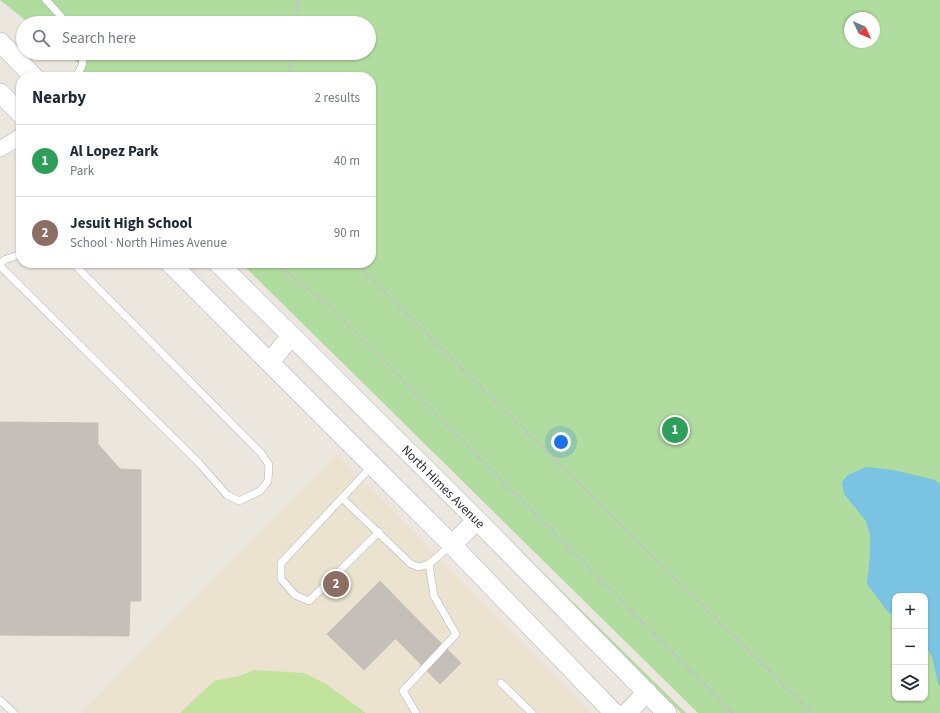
<!DOCTYPE html>
<html lang="en">
<head>
<meta charset="utf-8">
<style>
  body { margin:0; font-family:"Source Sans 3",sans-serif; background:#f2f2f3; color:#1f2937 }
  .controls { position:absolute; right:12px; bottom:12px; display:grid; overflow:hidden; border-radius:8px; box-shadow:0 1px 3px #0004 }
  .controls button { width:36px; height:36px; display:grid; place-items:center; padding:0; border:0; border-bottom:1px solid #e0e1e3; background:#fff; color:#1f2937; font:20px sans-serif }
  .compass { position:absolute; left:844px; top:12px; width:36px; height:36px; border-radius:50%; background:#fff; box-shadow:0 1px 3px #0004; rotate:134deg }
  .you { position:absolute; left:561px; top:442px; width:14px; height:14px; margin:-10px; border:3px solid #fff; border-radius:50%; background:#1a73e8; box-shadow:0 0 0 6px #1a73e833 }
  .badge { display:grid; place-items:center; width:26px; height:26px; border-radius:50%; background:#1a73e8; color:#fff; font-size:13px; font-weight:700 }
  .pin { position:absolute; translate:-50% -50%; border:2px solid #fff; box-shadow:0 1px 4px #0006 }
  .list { margin:0; padding:0; list-style:none }
  h2 { display:flex; justify-content:space-between; align-items:center; height:52px; margin:0; padding:0 16px; font-size:17px }
  h2 small { font-size:13px; font-weight:400; color:#747a83 }
  .list li { display:grid; grid-template-columns:26px 1fr auto; gap:12px; align-items:center; box-sizing:border-box; height:72px; padding:0 16px; border-top:1px solid #e0e1e3 }
  .list b { display:block; font-size:15px; white-space:nowrap }
  .list p { margin:0; font-size:13px; white-space:nowrap; color:#747a83 }
  .list em { font-size:13px; font-style:normal; color:#747a83 }
  .icon { flex:none; width:22px; height:22px; fill:none; stroke:currentColor; stroke-width:2; stroke-linecap:round; stroke-linejoin:round }
  .map { position:relative; flex:none; width:940px; height:713px; overflow:hidden }
  .search { position:absolute; background:#fff; box-shadow:0 1px 3px #0004; left:16px; top:16px; width:360px; height:44px; display:flex; align-items:center; gap:10px; box-sizing:border-box; padding:0 14px; border-radius:22px; color:#747a83; font-size:15px }
  .panel { position:absolute; background:#fff; box-shadow:0 1px 3px #0004; left:16px; top:72px; width:360px; height:196px; border-radius:16px }
  .map>svg:first-child { display:block }
  .education { fill:#ebe3cf }
  .green { fill:#b1dc9f; fill-rule:evenodd }
  .pitch { fill:#c2e39c }
  .water { fill:#7ac3e3 }
  .building { fill:#c4c0b9; stroke:#c6c2b7 }
  .lines { fill:none; stroke-linecap:round; stroke-linejoin:round }
  .service-casing { stroke:#b1b3bd; stroke-width:8 }
  .minor-casing { stroke:#b1b3bd; stroke-width:16 }
  .tertiary-casing { stroke:#b1b3bd; stroke-width:20 }
  .path { stroke:#c3c3c3; stroke-width:2.5; stroke-dasharray:3 2; stroke-linecap:butt }
  .service { stroke:#fff; stroke-width:7 }
  .minor { stroke:#fff; stroke-width:15 }
  .tertiary { stroke:#fff; stroke-width:19 }
  .labels { text-anchor:middle; dominant-baseline:central; stroke-width:3; stroke-linejoin:round; paint-order:stroke }
  .street-label { font-size:13px; fill:#2a2a2a; stroke:#fff }
</style>
</head>
<body>
<div class="map">
<svg width="940" height="713" viewBox="0 0 940 713">
  <rect width="100%" height="100%" fill="#ebe6de"/>
  <path class="education" d="M337,454l254,259h-510z"/>
  <g class="green">
    <path d="M0,0h940v713h-242l-457,-450h130v-186h-290l1,-11 -16,-13h303v-30h-340zM850,18h24v24h-24zM895,596h30v102h-30z"/>
    <path d="M518,548l168,165h-5z"/>
  </g>
  <path class="pitch" d="M254,670l50,3 22,11 40,29h-186l34,-32 25,-5z"/>
  <path class="water" d="M866,467l28,3 41,10 5,4v203l-2,-4 -6,-26 -7,-13v-48h-30v20l-7,-4 -21,-28 3,-30v-19l-4,-14 -22,-27 -2,-12 6,-7z"/>
  <g class="building">
    <path d="M0,422l98,1v21l22,25 21,1v131h-11l-1,35 -129,-1z"/>
    <path d="M380,581l36,37 -52,52 -37,-36z"/>
    <path d="M416,618l45,45 -21,21 -45,-46z"/>
  </g>
  <g class="lines">
    <defs>
      <g id="service">
        <path d="M46,0l21,23"/>
        <path d="M76,77l6,-11 2,-13"/>
        <path d="M0,265l4,-5 17,-6"/>
        <path d="M0,266l199,197 28,32 12,6 21,-10 8,-10 1,-16 -8,-12 -188,-190"/>
        <path d="M372,466l-91,97v16l14,16 14,6 70,-69"/>
        <path d="M342,498l69,66 8,3 10,-3 22,-19"/>
        <path d="M501,683l31,30"/>
        <path d="M0,700l14,13"/>
        <path d="M416,713l-13,-22 53,-57 -22,-38 -5,-32"/>
      </g>
      <path id="minor" d="M0,149l21,-13"/>
      <g id="tertiary">
        <path d="M0,42l34,35"/>
        <path d="M0,93l21,21"/>
        <path d="M170,263l282,282 162,168"/>
        <path d="M218,263l259,257 190,193"/>
        <path d="M270,362l21,-26"/>
        <path d="M452,545l25,-25"/>
        <path d="M627,713l20,-21"/>
      </g>
    </defs>
    <use href="#service" class="service-casing"/>
    <use href="#minor" class="minor-casing"/>
    <use href="#tertiary" class="tertiary-casing"/>
    <g class="path">
      <path d="M294,23l5,-23"/>
      <path d="M289,77l2,-24"/>
      <path d="M275,263l52,41 406,409"/>
      <path d="M355,263l457,450"/>
    </g>
    <use href="#service" class="service"/>
    <use href="#minor" class="minor"/>
    <use href="#tertiary" class="tertiary"/>
  </g>
  <g class="labels">
    <g class="street-label">
      <text transform="translate(443 487) rotate(45)">North Himes Avenue</text>
    </g>
  </g>
</svg>
<div class="controls">
<button>+</button>
<button>−</button>
<button><svg class="icon" aria-label="layers" viewBox="0 0 24 24"><path d="M12 4l9 5-9 5-9-5zM3 14l9 5 9-5"/></svg></button>
</div>
<svg class="compass" viewBox="-18 -18 36 36"><path d="M0-13l5 13h-10z" fill="#e53935"/><path d="M0 13l5-13h-10z" fill="#747a83"/></svg>
<div class="you"></div>
<div class="pin badge" style="left:675px;top:430px;background:#2e9e5b">1</div>
<div class="pin badge" style="left:336px;top:584px;background:#8d6e63">2</div>
<div class="search"><svg class="icon" aria-label="search" viewBox="0 0 24 24"><circle cx="10" cy="10" r="6"/><path d="M15 15l6 6"/></svg>Search here</div>
<section class="panel">
<h2>Nearby<small>2 results</small></h2>
<ul class="list">
<li><span class="badge" style="background:#2e9e5b">1</span><div><b>Al Lopez Park</b><p>Park</p></div><em>40 m</em></li>
<li><span class="badge" style="background:#8d6e63">2</span><div><b>Jesuit High School</b><p>School · North Himes Avenue</p></div><em>90 m</em></li>
</ul>
</section>
</div>
</body>
</html>
